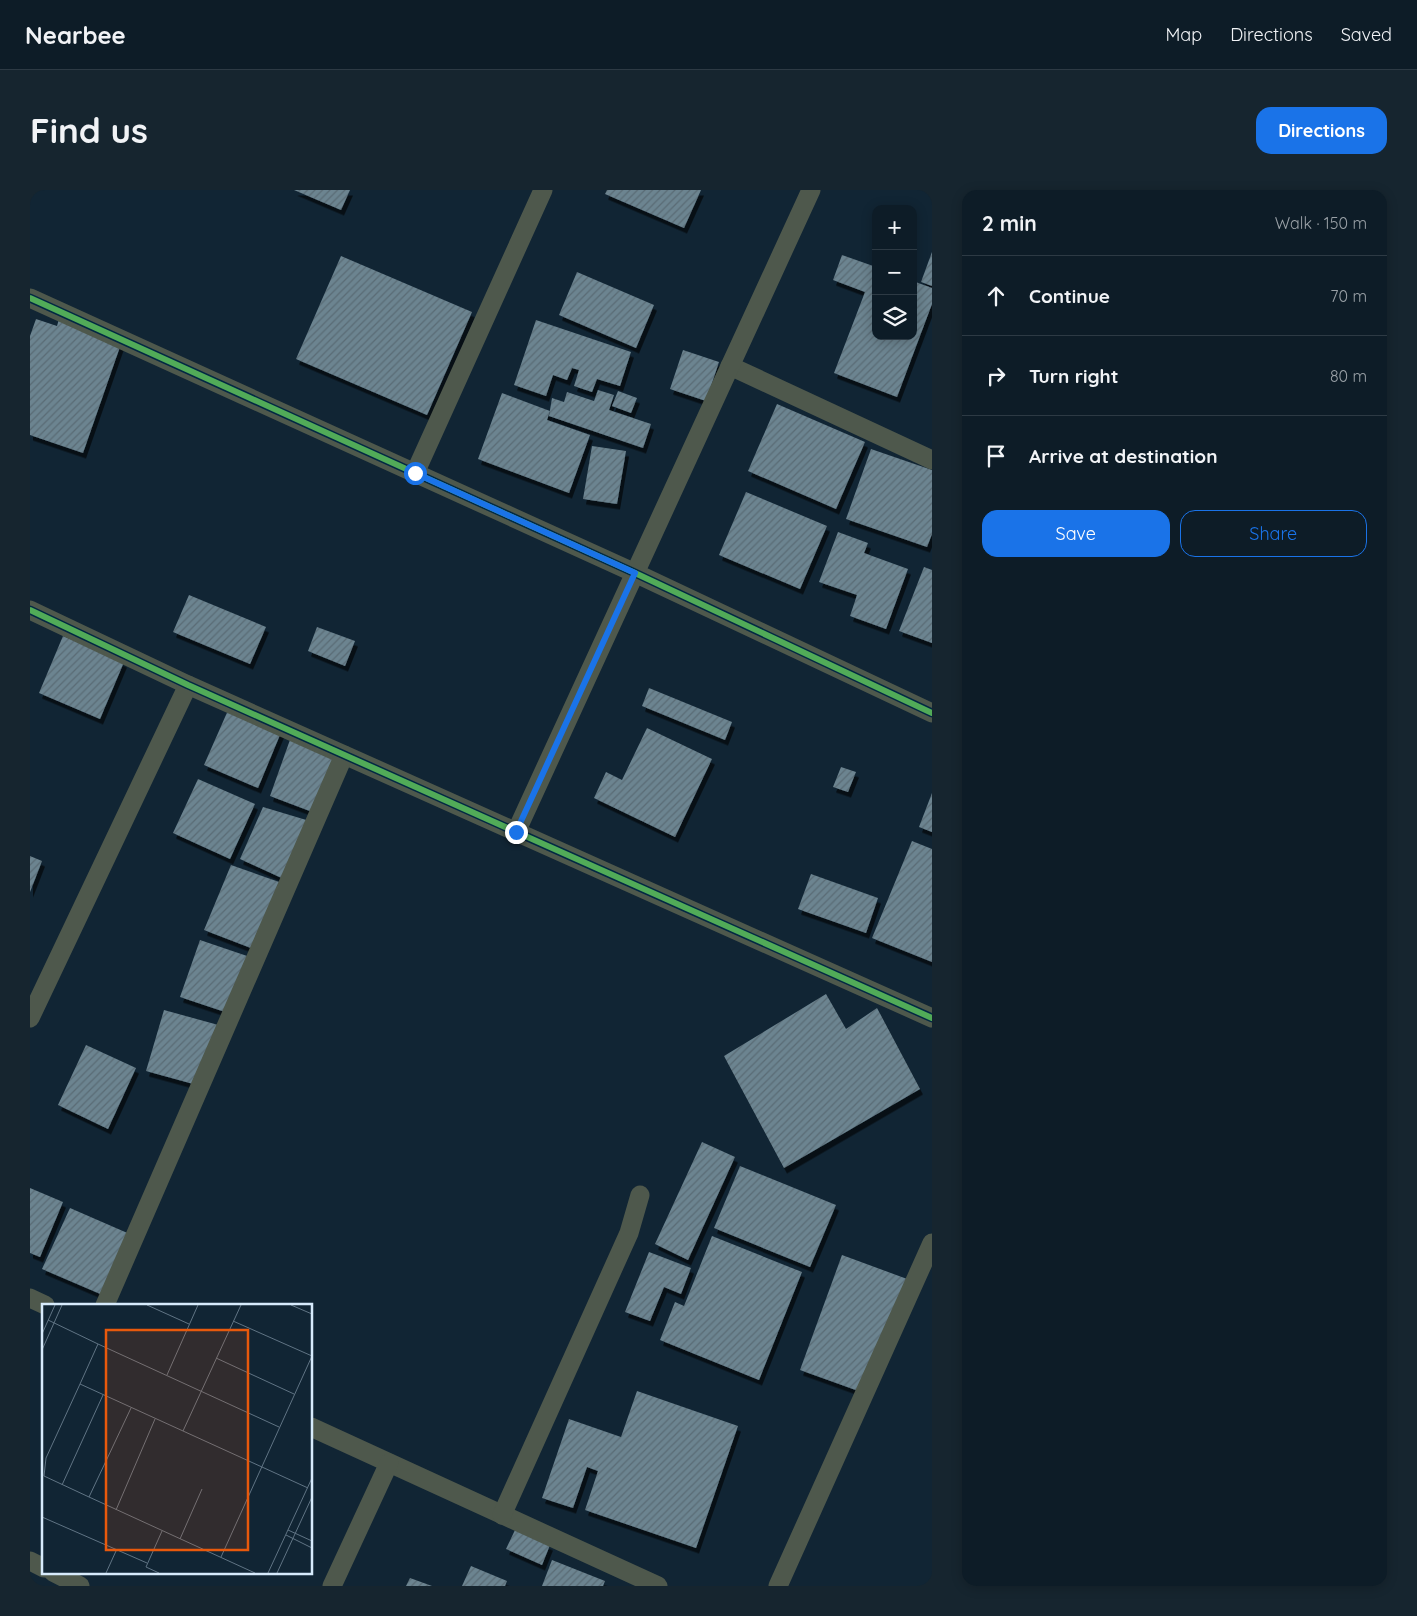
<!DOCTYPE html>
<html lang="en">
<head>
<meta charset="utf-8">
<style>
  body { margin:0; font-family:Quicksand,sans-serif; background:#16252f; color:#f1f3f6 }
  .controls { position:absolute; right:15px; top:15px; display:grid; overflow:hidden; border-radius:10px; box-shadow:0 2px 12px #0003 }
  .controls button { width:45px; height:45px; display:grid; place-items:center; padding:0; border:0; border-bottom:1px solid #2d3a44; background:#0d1c27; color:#f1f3f6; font:25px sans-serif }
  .stop { position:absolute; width:15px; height:15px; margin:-11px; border:4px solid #1a73e8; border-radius:50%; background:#fff }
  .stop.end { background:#1a73e8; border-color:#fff; box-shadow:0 1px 5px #0008 }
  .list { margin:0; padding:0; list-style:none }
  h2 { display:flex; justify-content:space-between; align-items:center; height:65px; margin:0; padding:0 20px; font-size:21px }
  h2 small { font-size:16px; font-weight:400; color:#9aa1a7 }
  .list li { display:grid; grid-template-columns:32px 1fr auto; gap:15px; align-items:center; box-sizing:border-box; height:80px; padding:0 20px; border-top:1px solid #2d3a44 }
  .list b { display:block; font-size:19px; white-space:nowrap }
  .list em { font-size:16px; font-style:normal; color:#9aa1a7 }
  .actions { display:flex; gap:10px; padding:15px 20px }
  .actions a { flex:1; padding:11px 0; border:1px solid #1a73e8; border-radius:15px; text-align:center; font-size:18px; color:#1a73e8 }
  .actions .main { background:#1a73e8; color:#fff }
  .icon { flex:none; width:28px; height:28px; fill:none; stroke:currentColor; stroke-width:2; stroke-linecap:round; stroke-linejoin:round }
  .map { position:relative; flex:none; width:902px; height:1396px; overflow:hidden; border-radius:15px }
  header { display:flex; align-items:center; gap:30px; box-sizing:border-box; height:70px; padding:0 25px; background:#0d1c27; border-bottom:1px solid #2d3a44 }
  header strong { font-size:24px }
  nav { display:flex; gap:28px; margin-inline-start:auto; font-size:18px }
  .intro { display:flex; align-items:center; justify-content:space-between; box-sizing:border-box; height:120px; padding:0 30px }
  h1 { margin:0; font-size:35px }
  .button { padding:12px 22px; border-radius:15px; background:#1a73e8; color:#fff; font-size:18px; font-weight:700 }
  main { display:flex; gap:30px; padding:0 30px }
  aside { flex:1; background:#0d1c27; border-radius:15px; box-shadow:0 2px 12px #0003 }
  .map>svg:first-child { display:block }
  .building { fill:url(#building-hatch); filter:url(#shadow) }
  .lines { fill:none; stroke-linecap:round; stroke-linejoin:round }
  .street { stroke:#4e584c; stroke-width:19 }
  .cycleway-casing { stroke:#022843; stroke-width:9 }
  .cycleway { stroke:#51ab58; stroke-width:6 }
  .route { stroke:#1a73e8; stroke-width:6 }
  .inset-road { fill:none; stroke:#607484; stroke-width:1 }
  .view { fill:#e8590c; fill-opacity:0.15; stroke:#e8590c; stroke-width:2.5 }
  .inset-edge { fill:none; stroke:#d7ebfc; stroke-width:2.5 }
</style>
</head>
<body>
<header>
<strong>Nearbee</strong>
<nav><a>Map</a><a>Directions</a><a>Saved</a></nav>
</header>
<div class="intro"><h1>Find us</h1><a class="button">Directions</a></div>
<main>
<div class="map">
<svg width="902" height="1396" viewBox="0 0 902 1396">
  <defs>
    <pattern id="building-hatch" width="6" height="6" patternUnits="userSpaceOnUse" patternTransform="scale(1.25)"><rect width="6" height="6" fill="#6c8490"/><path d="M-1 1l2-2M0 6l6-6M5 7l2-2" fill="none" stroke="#5a6b75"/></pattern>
    <filter id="shadow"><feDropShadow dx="3" dy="5.5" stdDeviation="0" flood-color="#0009"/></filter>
  </defs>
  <rect width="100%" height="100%" fill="#112534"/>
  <g class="building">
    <path d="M264,0h56l-9,20z"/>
    <path d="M577,0h94l-17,38 -79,-34z"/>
    <path d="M902,62v34l-11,-4z"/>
    <path d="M812,65l34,12v69h37v-55l19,7v16l-35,93 -63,-24 31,-81 -32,-12z"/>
    <path d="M311,66l131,56 -45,103 -131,-56z"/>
    <path d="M547,82l77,33 -18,43 -77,-33z"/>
    <path d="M6,129l21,7 2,-7 63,22 -39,112 -53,-18v-99z"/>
    <path d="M506,130l95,32 -11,34 -23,-7 -5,13 -18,-6 5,-16 -7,-2 -5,12 -14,-5 -7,21 -32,-11z"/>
    <path d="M653,160l36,12 -13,39 -36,-12z"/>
    <path d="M568,200l16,5 -5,15 42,14 -8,24 -94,-32 3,-18 12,4 3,-10 27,9z"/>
    <path d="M588,201l19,7 -6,15 -19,-7z"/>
    <path d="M472,203l48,18 -3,9 43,15 -21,58 -91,-34z"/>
    <path d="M747,214l88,38 -29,67 -88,-38z"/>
    <path d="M562,256l34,5 -9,53 -34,-5z"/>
    <path d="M841,259l61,21v64l-5,13 -81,-28z"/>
    <path d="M716,302l81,34 -27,63 -81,-34z"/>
    <path d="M808,342l30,11 -4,10 44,16 -22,60 -36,-13 7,-21 -38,-13z"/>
    <path d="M894,377l8,3v73l-33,-12z"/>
    <path d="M159,405l77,32 -16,37 -77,-32z"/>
    <path d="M287,437l38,14 -10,25 -37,-15z"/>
    <path d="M33,446l61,26 -24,57 -61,-26z"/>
    <path d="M619,498l83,34 -7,18 -83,-34z"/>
    <path d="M199,518l53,22 -24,58 -54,-23z"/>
    <path d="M617,538l65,31 -37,78 -81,-39 12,-26 16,8z"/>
    <path d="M261,547l47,19 -23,57 -45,-17z"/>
    <path d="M811,577l15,5 -8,20 -15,-5z"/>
    <path d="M168,589l57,25 -25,55 -57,-26z"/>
    <path d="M902,603v39l-13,-5z"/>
    <path d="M233,617l50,15 -27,58 -46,-21z"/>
    <path d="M882,651l20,8v113l-60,-24z"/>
    <path d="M0,666l12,5 -12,31z"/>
    <path d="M201,675l51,18 -26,67 -52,-20z"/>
    <path d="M781,684l67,24 -12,35 -68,-24z"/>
    <path d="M170,750l53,18 -25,55 -48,-16z"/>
    <path d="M796,804l20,35 31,-21 43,81 -136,79 -60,-112z"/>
    <path d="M134,820l58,16 -25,59 -51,-14z"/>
    <path d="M56,855l50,23 -28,61 -50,-24z"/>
    <path d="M672,952l33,15 -47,103 -33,-16z"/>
    <path d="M710,976l96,39 -26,62 -96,-39z"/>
    <path d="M0,998l33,14 -23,55 -10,-4z"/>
    <path d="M40,1018l62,27 -27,61 -63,-27z"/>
    <path d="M682,1046l90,36 -43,108 -99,-40 15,-38 9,4z"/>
    <path d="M619,1062l42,16 -10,26 -17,-7 -14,34 -25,-9z"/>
    <path d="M812,1065l76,28 -54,110 -64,-23z"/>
    <path d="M607,1201l101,35 -42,122 -111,-38 13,-39 -11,-4 -14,41 -31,-10 27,-79 52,18z"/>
    <path d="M485,1340l35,15 -8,20 -36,-16z"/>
    <path d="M522,1370l53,21 -2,5h-61z"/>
    <path d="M441,1376l36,15 -2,5h-43z"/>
    <path d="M380,1388l22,8h-26z"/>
  </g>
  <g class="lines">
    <g class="street">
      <path d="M0,108l605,275 297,140"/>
      <path d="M700,176l202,94"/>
      <path d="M385,283l128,-283"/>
      <path d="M0,420l158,75 744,333"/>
      <path d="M486,642l295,-642"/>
      <path d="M0,828l158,-333"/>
      <path d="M0,1108l15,7"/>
      <path d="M75,1115l239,-550"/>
      <path d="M281,1237l347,159"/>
      <path d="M472,1325l127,-282 11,-38"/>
      <path d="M0,1371l14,7"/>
      <path d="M23,1382l27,14"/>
      <path d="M302,1396l57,-123"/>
      <path d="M748,1396l154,-343"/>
    </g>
    <defs>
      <g id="cycleway">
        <path d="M0,108l605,275 297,140"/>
        <path d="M0,420l158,75 744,333"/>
      </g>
    </defs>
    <use href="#cycleway" class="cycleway-casing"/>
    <use href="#cycleway" class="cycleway"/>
  </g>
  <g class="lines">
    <path class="route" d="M385,283l220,100 -119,259"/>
  </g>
  <g transform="translate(12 1114)">
    <rect width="270" height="270" fill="#112534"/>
    <path class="inset-road" d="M105,1l42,19M249,1l21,9M6,16l50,24 -18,40 228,104M191,17l79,35M0,30l13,-29M56,40l181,83M0,46l20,-45M174,54l78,36M125,71l31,-70M38,80l-34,74 -2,18 45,21M89,104l-42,89 166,76M141,127l58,-126M20,181l41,-90M74,206l39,-91M0,213l105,46M246,226l24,11M244,231l26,13M138,235l22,-50M179,253l91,-201M64,269l10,-22M117,269l-13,-6 16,-36M226,269l44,-95M235,269l35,-76"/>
    <path class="view" d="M64,26h142v220h-142z"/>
    <rect width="270" height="270" class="inset-edge"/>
  </g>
</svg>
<div class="controls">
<button>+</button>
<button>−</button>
<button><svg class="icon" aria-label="layers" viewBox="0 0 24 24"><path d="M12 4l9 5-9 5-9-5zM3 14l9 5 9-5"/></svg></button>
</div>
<div class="stop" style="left:385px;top:283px"></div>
<div class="stop end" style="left:486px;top:642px"></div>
</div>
<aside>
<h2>2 min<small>Walk · 150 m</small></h2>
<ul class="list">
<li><svg class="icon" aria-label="ahead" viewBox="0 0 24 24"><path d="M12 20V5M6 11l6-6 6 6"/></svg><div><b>Continue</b></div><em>70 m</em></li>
<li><svg class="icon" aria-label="right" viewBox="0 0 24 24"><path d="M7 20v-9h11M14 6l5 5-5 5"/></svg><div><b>Turn right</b></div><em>80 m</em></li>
<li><svg class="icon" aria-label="arrive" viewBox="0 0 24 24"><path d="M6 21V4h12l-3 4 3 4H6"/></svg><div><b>Arrive at destination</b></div></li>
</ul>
<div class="actions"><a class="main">Save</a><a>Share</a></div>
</aside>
</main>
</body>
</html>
